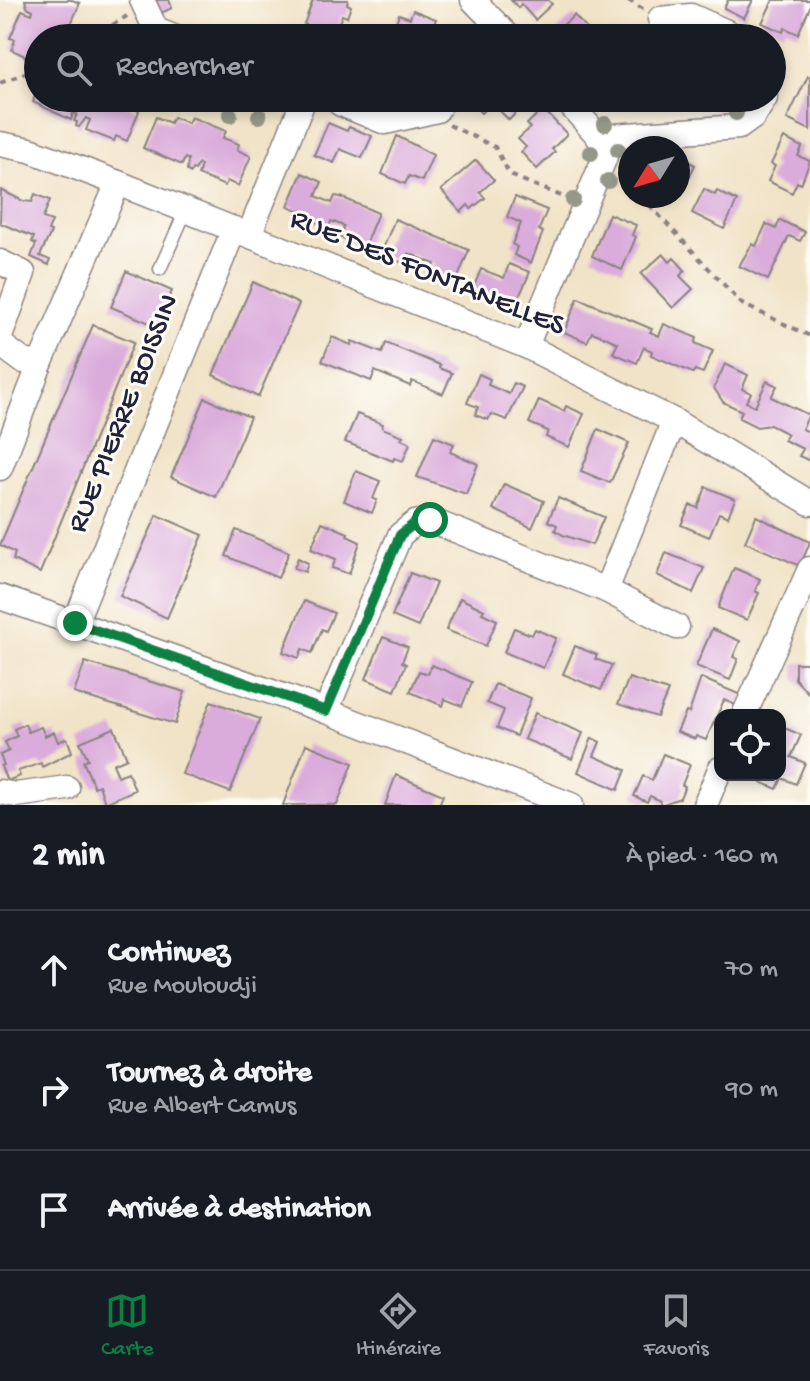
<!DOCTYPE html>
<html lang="fr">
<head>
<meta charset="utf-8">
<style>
  body { margin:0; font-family:"Gochi Hand",sans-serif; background:#242831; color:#f1f3f6 }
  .controls { position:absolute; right:24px; bottom:24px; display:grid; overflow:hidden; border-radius:16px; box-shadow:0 4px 12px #0003 }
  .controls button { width:72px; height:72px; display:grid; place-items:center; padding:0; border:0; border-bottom:2px solid #363941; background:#171b24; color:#f1f3f6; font:40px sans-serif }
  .compass { position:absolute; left:618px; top:136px; width:72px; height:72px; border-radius:50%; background:#171b24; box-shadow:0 4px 12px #0003; rotate:233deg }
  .stop { position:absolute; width:24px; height:24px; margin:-18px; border:6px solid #0b8043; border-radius:50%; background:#fff }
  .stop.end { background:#0b8043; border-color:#fff; box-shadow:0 2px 8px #0008 }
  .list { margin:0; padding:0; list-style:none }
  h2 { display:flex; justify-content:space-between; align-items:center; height:104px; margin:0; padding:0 32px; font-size:34px }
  h2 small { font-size:26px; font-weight:400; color:#9ea1a6 }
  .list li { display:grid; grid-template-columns:52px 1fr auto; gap:24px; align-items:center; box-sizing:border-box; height:120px; padding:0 32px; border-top:2px solid #363941 }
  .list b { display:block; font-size:30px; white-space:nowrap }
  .list p { margin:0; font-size:26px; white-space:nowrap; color:#9ea1a6 }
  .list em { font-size:26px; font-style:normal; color:#9ea1a6 }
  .icon { flex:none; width:44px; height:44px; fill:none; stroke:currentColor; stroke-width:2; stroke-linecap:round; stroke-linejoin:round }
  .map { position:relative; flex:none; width:810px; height:805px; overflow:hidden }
  .search { position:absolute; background:#171b24; box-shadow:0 4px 12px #0003; left:24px; right:24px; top:24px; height:88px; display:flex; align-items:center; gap:20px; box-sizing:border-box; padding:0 28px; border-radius:44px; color:#9ea1a6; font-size:30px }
  .sheet { height:464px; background:#171b24 }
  nav { display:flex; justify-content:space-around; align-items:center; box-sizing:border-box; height:112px; border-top:2px solid #363941; background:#171b24; font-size:22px; color:#9ea1a6 }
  nav a { display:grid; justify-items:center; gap:4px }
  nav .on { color:#0b8043 }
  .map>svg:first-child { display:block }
  .building { fill:#daacdb }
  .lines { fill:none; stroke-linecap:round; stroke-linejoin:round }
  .lane-casing { stroke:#8a8281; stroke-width:15 }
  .street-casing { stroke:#8a8281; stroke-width:27 }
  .path { stroke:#8a8281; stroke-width:4; stroke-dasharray:6 6; stroke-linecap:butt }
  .lane { stroke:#fff; stroke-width:12 }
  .street { stroke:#fff; stroke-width:24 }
  .tree { fill:#949888 }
  .route { stroke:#0b8043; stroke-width:10 }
  .labels { text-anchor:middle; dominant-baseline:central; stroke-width:6; stroke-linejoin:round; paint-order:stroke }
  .street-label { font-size:30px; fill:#22223b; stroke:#fdfcf7 }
</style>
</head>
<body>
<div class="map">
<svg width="810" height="805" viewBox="0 0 810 805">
  <rect width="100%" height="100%" fill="#fdfcf7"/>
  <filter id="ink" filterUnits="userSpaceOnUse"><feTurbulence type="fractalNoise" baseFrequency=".0125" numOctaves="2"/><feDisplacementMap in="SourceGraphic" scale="16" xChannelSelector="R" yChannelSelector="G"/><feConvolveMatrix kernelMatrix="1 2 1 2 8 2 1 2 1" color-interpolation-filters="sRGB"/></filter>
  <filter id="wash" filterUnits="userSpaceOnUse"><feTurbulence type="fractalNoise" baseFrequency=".006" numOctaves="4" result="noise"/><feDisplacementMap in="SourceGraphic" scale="32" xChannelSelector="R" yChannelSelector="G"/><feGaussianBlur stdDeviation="1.8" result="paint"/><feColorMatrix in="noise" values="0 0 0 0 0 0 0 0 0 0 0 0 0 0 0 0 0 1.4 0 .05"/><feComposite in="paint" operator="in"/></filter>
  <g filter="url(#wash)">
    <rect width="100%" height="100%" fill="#f1e3c7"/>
    <g id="blocks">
      <g class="building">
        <path d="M25,0h47l8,3 -15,35 -6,-2 -1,2h-20v24l-26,-12 3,-11 -5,-1 12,-28 10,4 1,-4 -6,-3z"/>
        <path d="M152,0h17l3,8 -13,6z"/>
        <path d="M313,0h35l-1,4 4,2 -4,11 -5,-2 -3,8 5,1 -4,9 -4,-2 -2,5 -7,-3 -2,5h-21l5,-12 -5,-2z"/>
        <path d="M511,0h37l4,4 -17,16 -14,-16 -3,4z"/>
        <path d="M728,0h25l-9,18 -20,-10z"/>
        <path d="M773,0h37v7l-12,27 -13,-6 -2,4 -21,-9z"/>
        <path d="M413,10l23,9 -2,5 20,8 -2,6h-67l2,-5 4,2 8,-21 11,4z"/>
        <path d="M574,15l21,23h-46l22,-20z"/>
        <path d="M808,76l2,1v53l-23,-11z"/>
        <path d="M37,89l1,9h90l-3,7 14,6 -12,30 -11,-5 -2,5 -28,-11 4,-10 -4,-2 -7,9 -3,-1 1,-4 -3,-1 3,-7 -4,-1 -2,7 -38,-18z"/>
        <path d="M467,98h54l5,5 -17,17 -17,-17 -11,10z"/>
        <path d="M543,109l24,25 -15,15 3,3 -18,17 -16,-17 5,-5 -8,-8 12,-11 -3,-4z"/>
        <path d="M156,117l14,6 3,-6 15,6 3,-6 35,14 -3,7 16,6 -2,6 14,6 -13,30 -11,-5 -2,5 -27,-11 3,-10 -3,-1 -3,6 -3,-1 -1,4 -4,-2 1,-12 -3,-1 -3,7 -39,-17z"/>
        <path d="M328,123l19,8 2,-4 23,9 -10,22 -22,-9 -6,14 -20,-8z"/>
        <path d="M397,136l36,19 -11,26 -13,-5 -4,8 -23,-10z"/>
        <path d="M784,138l18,9 -4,9 12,5 -9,23 -4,-2 -5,11 -24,-12 7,-15 -4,-2z"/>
        <path d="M678,156l17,9 -14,28 -3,-2z"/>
        <path d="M476,160l18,20 -14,12 5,6 -14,11 -3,-4 -7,7 -20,-22z"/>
        <path d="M302,173l20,9 -6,14 16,7 3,-7 6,1 37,16 -14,34 -24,-10 4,-11 -13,-5 -2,6 -23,-9 2,-4 -20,-8z"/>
        <path d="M704,189l11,6 2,-4 20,10 -13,28 -32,-16z"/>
        <path d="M1,190l22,11 9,1 3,-8 15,6 -7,18 9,3 -4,10 3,1 -11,24 10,4 -1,5 -18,-8 5,-13 -4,-2 2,-5 -34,-14z"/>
        <path d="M515,197l32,13 -8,20 4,2 -12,31 -17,-8 3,-8 -5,-3 9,-21 -14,-6z"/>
        <path d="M609,214l27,11 -4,10 4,2 -14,33 -30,-14z"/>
        <path d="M395,219l74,31 -14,35 -24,-11 4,-10 -13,-5 -13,-6 -4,11 -24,-10z"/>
        <path d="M780,220l25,12 -5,9 -11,-5 -21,44 -29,-14 13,-22 4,2 10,-22 10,5z"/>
        <path d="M663,254l7,8 4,-4 11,12 -5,6 13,13 -20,19 -32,-34z"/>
        <path d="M509,264l21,8 -14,32 -19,-8 -2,4 -23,-9 9,-22 23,9z"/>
        <path d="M126,271l46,20 -15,35 -46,-19z"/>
        <path d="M253,282l46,22 -41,93 -45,-22z"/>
        <path d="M578,298l74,31 -2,3 9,4 5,-12 33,14 -2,5 18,8 -10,22 -8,-3 -2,3 -42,-18 1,-4 -8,-4 -7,16 -24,-10 5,-10 -13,-6 -13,-5 -5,10 -23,-10z"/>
        <path d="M93,325l41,17 -94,231 -27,-13 2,-7 -15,-8z"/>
        <path d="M332,337l19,8 1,-4 30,12 4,-10 54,22 -1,3 13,5 -9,21 -31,-13 -2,5 -35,-15 -4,10 -49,-20z"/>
        <path d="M725,364l23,11 -6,14 9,4 -5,9 9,4 12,-25 10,5 -6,11 38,18 -7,14 8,3v29l-11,-5 4,-7 -19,-9 4,-6 -18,-9 -13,2 -18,-9 3,-7 -19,-9 -9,-14z"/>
        <path d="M479,374l11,5 -2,6 21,9 5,-11 9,4 -16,33 -16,-6 -3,6 -13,-5 3,-8 -11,-4z"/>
        <path d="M205,398l45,19 -34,80 -45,-20z"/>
        <path d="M539,400l25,11 2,-5 18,8 -15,33 -23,-10 2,-6 -19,-8z"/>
        <path d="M357,414l26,10 -1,4 21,8 -2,3 9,4 -7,18 -9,-3 -1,3 -48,-19z"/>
        <path d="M598,429l31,14 -19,40 -29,-12z"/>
        <path d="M434,436l20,8 -4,8 28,12 -12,30 -49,-17z"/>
        <path d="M356,471l24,10 -7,18 4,1 -5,13 -28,-12z"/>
        <path d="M504,484l40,17 -12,27 -39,-19z"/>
        <path d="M706,487l29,12 -7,18 -9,-4 -10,24 -28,-12 9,-20 8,3z"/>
        <path d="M558,498l46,19 -12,28 -29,-10 -8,-5 2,-5 -9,-4z"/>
        <path d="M157,515l46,20 -36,83 -47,-22z"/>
        <path d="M756,516l54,26 -10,24 -55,-24z"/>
        <path d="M322,522l26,11 -1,3 13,6 -11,32 -17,-6 4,-9 -25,-10z"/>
        <path d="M236,530l53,22 -11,26 -52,-22z"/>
        <path d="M666,553l38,15 -11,25 -36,-18z"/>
        <path d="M298,558l10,5 -3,9 -11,-4z"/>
        <path d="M734,568l26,11 -5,12 4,2 -12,27 -29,-12z"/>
        <path d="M410,573l26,10 -18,44 -26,-11z"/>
        <path d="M460,598l24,12 -2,3 15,7 -11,26 -40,-16z"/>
        <path d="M304,601l30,12 -8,18 -4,-2 -10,24 -10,-4 -3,9 -16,-6z"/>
        <path d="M514,628l18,7 3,-6 21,9 -13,30 -39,-16z"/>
        <path d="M712,629l28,12 -7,16 5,2 -8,21 -34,-14z"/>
        <path d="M383,637l25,10 -6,15 4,2 -11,27 -29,-12z"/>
        <path d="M575,646l22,9 -2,4 17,6 -11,25 -38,-16z"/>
        <path d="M85,662l100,30 -10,32 -101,-31z"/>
        <path d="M795,663h15v32l-15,-16z"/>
        <path d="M432,665l40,17 -10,24 -17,-7 -2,7 -33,-14 9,-21 9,3z"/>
        <path d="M629,678l39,13 -11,26 -39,-13z"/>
        <path d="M701,678l42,18 -5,10 -14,-6 -18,40 -10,-4 -1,3 -18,-7 9,-20 3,1z"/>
        <path d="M495,684l36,14 -15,38 -19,-8 7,-18 -17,-7z"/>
        <path d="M211,701l49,18 -30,73 -48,-18z"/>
        <path d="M535,713l48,20 -11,26 -48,-20z"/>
        <path d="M25,724l3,8 13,-5 4,9 9,-4 4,10 9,-4 5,14 -30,15 -1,-4 -23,8 2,5 -13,5 -6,-15 3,-1 -4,-10 9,-4 -4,-9 12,-6 -3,-7z"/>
        <path d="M780,726l21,9 -10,22 14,6 -9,21 -14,-6 -5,11 -21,-9 3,-5h21z"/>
        <path d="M114,728l13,30 -14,6 5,12 10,-4 7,18 -30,13 -6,-18 -5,2 -11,-26 5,-2 -8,-17z"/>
        <path d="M592,738l8,4 -6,14 32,14 -8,20 -40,-18z"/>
        <path d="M306,744l47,19 -16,42h-54z"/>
        <path d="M663,754l27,11 -8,20 3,1 -5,12 -19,7 -2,-5 -9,-4 -3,6 -13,-6 9,-20 9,4z"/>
        <path d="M396,775l47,20 -4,10h-54z"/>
      </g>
    </g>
  </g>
  <g filter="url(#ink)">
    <use href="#blocks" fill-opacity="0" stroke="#8a8281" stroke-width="2"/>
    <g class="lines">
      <defs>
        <path id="lane" d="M160,269l26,-59"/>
        <g id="street">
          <path d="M142,0l14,30 20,8"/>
          <path d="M473,0l37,38"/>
          <path d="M660,19l31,-3 49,22"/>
          <path d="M341,104l44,18 52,-12 6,-12"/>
          <path d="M599,137l140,-10 14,-10 12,-19"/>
          <path d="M0,144l30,6 88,33 408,163 148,75 136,82"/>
          <path d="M249,235l53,-131 -2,-6"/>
          <path d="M0,262l23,11 -23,64"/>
          <path d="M0,344l23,17 17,3"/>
          <path d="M526,346l79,-189 -6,-20 -35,-39"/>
          <path d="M0,468l40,-104 78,-181"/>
          <path d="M606,590l71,37"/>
          <path d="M0,597l326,114 245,94"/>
          <path d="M75,623l159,-394"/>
          <path d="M326,711l74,-176 15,-12 15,-3 176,70 68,-169"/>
          <path d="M744,715l66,-146"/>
          <path d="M0,792l16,3 51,-7"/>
          <path d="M705,805l15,-36"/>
        </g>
      </defs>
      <use href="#lane" class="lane-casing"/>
      <use href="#street" class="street-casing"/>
      <g class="path">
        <path d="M628,0l15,9"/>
        <path d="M92,38l35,-22"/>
        <path d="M0,83l38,-15"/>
        <path d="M449,125l46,22 15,28 56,23"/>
        <path d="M621,174l9,10"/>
        <path d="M641,196l101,108 68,32"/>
      </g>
      <use href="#lane" class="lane"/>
      <use href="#street" class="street"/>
    </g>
    <g class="tree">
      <circle cx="736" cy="113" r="8"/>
      <circle cx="230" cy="115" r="8"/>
      <circle cx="259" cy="116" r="8"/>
      <circle cx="605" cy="124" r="8"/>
      <circle cx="618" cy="150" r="8"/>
      <circle cx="591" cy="153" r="8"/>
      <circle cx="608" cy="181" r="8"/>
      <circle cx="573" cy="200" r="8"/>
    </g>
  </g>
  <g class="lines" filter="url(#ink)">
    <path class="route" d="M75,623l251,88 74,-176 15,-12 15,-3"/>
  </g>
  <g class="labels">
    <g class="street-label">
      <text transform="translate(427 274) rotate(22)">RUE DES FONTANELLES</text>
      <text transform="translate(125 414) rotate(-68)">RUE PIERRE BOISSIN</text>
    </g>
  </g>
</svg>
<div class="controls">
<button><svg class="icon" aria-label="locate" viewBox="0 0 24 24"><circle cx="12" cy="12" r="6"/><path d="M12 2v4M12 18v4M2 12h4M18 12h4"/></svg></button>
</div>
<svg class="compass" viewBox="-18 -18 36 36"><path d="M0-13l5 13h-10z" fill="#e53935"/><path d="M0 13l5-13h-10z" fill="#9ea1a6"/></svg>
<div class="stop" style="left:430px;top:520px"></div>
<div class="stop end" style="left:75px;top:623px"></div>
<div class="search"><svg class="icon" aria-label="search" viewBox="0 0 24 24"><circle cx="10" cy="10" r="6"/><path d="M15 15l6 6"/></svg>Rechercher</div>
</div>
<section class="sheet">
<h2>2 min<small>À pied · 160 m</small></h2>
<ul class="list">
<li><svg class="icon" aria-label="ahead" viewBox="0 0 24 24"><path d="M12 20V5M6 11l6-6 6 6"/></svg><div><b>Continuez</b><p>Rue Mouloudji</p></div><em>70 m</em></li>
<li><svg class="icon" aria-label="right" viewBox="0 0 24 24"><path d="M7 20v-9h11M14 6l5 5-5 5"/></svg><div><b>Tournez à droite</b><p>Rue Albert Camus</p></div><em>90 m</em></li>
<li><svg class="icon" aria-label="arrive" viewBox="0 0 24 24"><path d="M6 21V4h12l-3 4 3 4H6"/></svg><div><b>Arrivée à destination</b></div></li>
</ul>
</section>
<nav>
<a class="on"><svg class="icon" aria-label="map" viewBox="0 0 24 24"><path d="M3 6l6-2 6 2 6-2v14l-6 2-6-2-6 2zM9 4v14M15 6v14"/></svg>Carte</a>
<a><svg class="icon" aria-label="directions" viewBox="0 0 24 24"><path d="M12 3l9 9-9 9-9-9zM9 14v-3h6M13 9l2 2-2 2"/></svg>Itinéraire</a>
<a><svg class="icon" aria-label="saved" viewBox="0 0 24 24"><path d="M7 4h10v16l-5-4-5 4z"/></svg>Favoris</a>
</nav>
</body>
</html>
